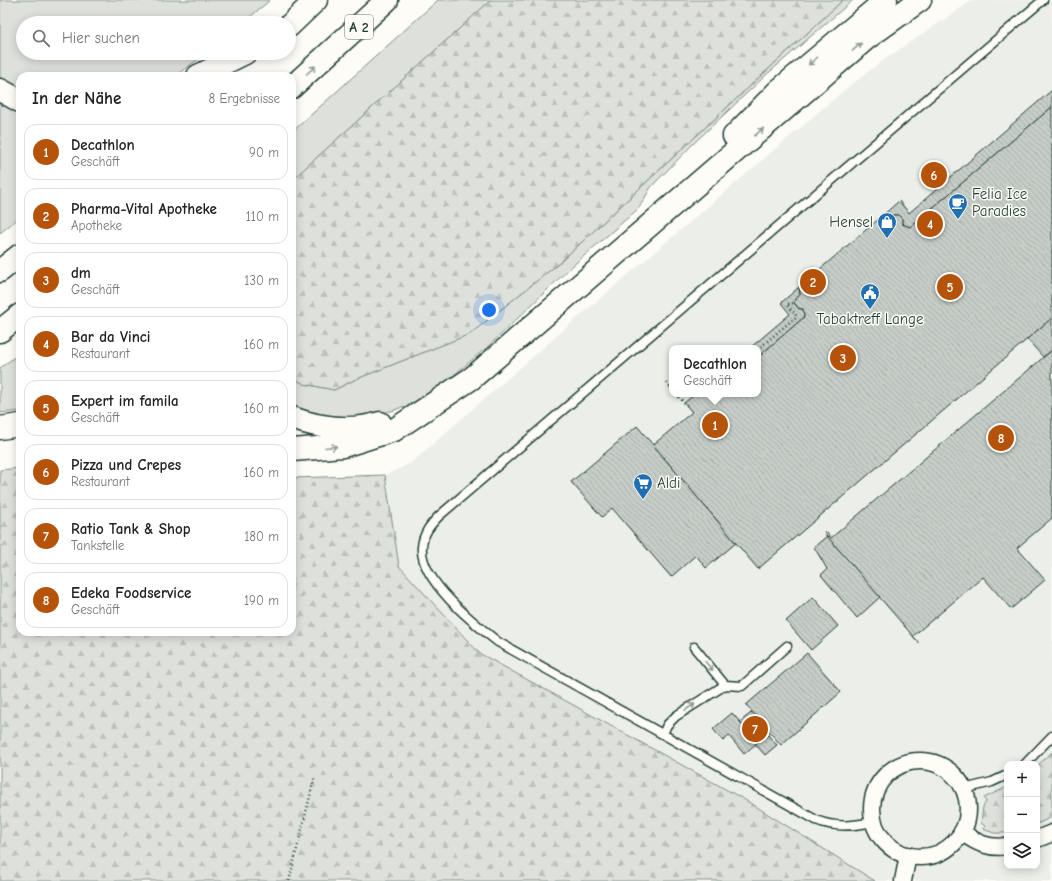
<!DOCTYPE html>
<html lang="de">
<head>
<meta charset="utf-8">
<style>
  body { margin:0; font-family:"Comic Neue",sans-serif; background:#f2f2f2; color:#222 }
  .controls { position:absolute; right:12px; bottom:12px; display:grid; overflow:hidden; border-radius:8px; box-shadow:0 2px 10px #0003 }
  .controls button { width:36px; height:36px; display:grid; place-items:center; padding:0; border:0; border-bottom:1px solid #e0e0e0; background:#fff; color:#222; font:20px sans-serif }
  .you { position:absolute; left:489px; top:310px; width:14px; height:14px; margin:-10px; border:3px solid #fff; border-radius:50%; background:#1a73e8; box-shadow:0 0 0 6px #1a73e833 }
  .badge { display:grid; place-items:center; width:26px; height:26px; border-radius:50%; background:#b45309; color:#fff; font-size:13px; font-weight:700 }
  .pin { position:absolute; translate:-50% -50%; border:2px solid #fff; box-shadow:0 1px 4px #0006 }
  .popup { position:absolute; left:669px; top:345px; width:92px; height:52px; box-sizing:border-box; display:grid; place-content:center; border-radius:8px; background:#fff; filter:drop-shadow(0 1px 3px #0005); font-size:13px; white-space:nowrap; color:#767676 }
  .popup b { font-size:15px; color:#222 }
  .popup::after { content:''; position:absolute; left:50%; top:100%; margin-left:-8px; border:8px solid transparent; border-top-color:#fff }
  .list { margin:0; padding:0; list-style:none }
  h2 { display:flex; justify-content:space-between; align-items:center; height:52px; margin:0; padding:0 16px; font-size:17px }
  h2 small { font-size:13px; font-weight:400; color:#767676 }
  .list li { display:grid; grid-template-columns:26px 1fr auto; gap:12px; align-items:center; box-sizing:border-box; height:56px; margin:0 8px 8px; padding:0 8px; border:1px solid #e0e0e0; border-radius:12px }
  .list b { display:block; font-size:15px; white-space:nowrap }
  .list p { margin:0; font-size:13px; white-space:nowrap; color:#767676 }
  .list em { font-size:13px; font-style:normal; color:#767676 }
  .icon { flex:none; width:22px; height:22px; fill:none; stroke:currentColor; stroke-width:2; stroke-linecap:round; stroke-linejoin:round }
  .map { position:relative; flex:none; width:1052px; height:881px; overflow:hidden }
  .search { position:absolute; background:#fff; box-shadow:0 2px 10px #0003; left:16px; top:16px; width:280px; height:44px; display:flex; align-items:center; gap:10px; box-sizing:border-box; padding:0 14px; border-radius:22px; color:#767676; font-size:15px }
  .panel { position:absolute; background:#fff; box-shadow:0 2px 10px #0003; left:16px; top:72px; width:280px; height:564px; border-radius:12px }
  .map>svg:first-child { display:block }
  .built { fill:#eceee9; fill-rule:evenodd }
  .green { fill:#dde0db; stroke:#7e8e88 }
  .forest { fill:url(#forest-firs); stroke:#7e8e88 }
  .building { fill:url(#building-back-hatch); stroke:#1f3d34 }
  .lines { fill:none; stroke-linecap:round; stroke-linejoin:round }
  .lane-casing { stroke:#1f3d34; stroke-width:11 }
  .street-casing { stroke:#1f3d34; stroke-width:19 }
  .highway-casing { stroke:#1f3d34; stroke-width:25 }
  .path { stroke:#1f3d34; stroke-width:2.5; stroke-dasharray:1 3; stroke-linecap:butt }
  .lane { stroke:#fdfcf7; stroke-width:8 }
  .street { stroke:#fdfcf7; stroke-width:16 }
  .highway { stroke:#fdfcf7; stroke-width:22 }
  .oneway { stroke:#8e9c96 }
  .labels { text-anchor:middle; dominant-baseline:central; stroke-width:3; stroke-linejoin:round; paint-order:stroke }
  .shield { fill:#fdfcf7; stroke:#62766e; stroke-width:1 }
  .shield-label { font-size:14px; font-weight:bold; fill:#1f3d34 }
  .poi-label { font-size:15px; fill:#1f3d34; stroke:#fdfcf7; text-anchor:start }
</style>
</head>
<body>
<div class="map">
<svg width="1052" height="881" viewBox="0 0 1052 881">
  <defs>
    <pattern id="forest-firs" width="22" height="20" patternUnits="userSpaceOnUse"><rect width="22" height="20" fill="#dde0db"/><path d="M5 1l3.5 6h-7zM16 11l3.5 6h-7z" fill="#bdc1bd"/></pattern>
    <pattern id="building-back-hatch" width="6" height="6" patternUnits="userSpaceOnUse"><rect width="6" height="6" fill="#c6cdc7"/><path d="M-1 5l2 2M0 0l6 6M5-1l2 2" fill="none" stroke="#aab1ac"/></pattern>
  </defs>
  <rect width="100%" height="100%" fill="#fdfcf7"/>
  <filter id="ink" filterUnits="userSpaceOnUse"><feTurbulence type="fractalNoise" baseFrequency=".025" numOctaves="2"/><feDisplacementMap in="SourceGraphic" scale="8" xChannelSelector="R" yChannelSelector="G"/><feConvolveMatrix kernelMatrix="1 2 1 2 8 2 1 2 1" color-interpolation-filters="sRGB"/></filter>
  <g filter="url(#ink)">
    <path class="built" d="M973,0h79v752l-15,14v-2h-30v23l-23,11 2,4 -3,27 11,4h13v33h30v-42l15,-7v64h-177l-128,-80 -268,-148 -80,-87 -14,-91 26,-12 157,-137 280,-239 40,-30zM672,348h86v46h-86z"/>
    <g class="green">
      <path d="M0,0h270l-27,23h-220v30h184l-32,23h-155v12l-20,-11z"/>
      <path d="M438,0h53l-199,180v-48z"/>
      <path d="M843,0h10l-88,76 -70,66 -44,45 -12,21 -69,60 -77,74 -52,44 -27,16 -19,8 -40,9 -36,-3 -27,-8v-31l12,7 30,6 20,-10 116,-46 88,-70z"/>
      <path d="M0,102l20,11v104l-20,16z"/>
      <path d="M20,353v58l-20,2v-45z"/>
    </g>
    <g class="forest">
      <path d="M491,0h352l-285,264 -88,70 -116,46 -20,10 -30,-6 -12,-7v-197z"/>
      <path d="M20,468v164h272v-154l93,-3 14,91 80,87 268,148 128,80h-875v-411z"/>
      <path d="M1052,752v65l-15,7v-58z"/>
      <path d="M1007,787v46h-13l-11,-4 2,-3 -4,-3 2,-16 3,-5 -2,-4z"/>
    </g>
    <g class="building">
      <path d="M1052,90v17l-142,120 -8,-3v-5l-4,-4h-5l-4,4 -8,-2 18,-16 10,12z"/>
      <path d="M1052,107v211l-294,251 -105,-124 39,-33 -8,-9 11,-9h63v-37l46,-40 -1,-8h-4l-5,-6 1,-4 5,-4 -1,-8 82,-70 8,2 4,-4h5l4,4v5l8,3z"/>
      <path d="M799,287l1,8 -5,4 -1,4 5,6h4l1,8 -46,40v-9h-8l40,-34 -9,-11z"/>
      <path d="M1052,318v32l-9,7 -16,-18z"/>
      <path d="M1052,350v168l-35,30 28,32 -34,29 -28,-32 -70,59 6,7 -95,-110 2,-1 5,6z"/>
      <path d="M637,426l99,117 -30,25 -10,-13 -25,22 -59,-69 -10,9 -31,-35z"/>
      <path d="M827,536l53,61 -23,21 -36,-43 6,-6 -13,-22z"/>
      <path d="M813,597l25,29 -27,24 -25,-29z"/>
      <path d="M807,653l34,39 -60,53 -35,-40z"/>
      <path d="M752,712l17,20 -11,10 -18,-20z"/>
      <path d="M732,713l26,29 -14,12 -15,-18 -6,5 -10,-12z"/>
      <path d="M767,734l10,11 -12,10 -10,-11z"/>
    </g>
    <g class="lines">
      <defs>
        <g id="lane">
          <path d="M694,647l31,38"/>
          <path d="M663,734l4,-9 9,-9 49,-31 17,1 45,-40"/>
          <path d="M1025,764l27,-28"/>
          <path d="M964,789l28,-7 15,-7"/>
          <path d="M873,822c-20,4 -38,6 -57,-2l-318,-178c-23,-18 -79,-62 -76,-95 1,-13 8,-22 17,-31l604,-516"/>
        </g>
        <g id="street">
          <circle cx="920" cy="809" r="48"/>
          <path d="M962,832c14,11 27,17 45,14"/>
          <path d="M1037,839l15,-6"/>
          <path d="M903,881l5,-26"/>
        </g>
        <g id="highway">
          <path d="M289,26l27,-26"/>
          <path d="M198,76l47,-23"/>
          <path d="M292,87l95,-87"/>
          <path d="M0,90l20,11"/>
          <path d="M734,136l44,-45 108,-91"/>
          <path d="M0,271l20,-16"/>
          <path d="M0,331l20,-16"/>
          <path d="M292,418c27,10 59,14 88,5"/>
          <path d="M0,428l20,-3"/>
          <path d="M292,450l51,-4 51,-16 78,-52 395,-340 53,-38"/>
        </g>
      </defs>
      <use href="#lane" class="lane-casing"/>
      <use href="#street" class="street-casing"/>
      <use href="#highway" class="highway-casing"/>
      <g class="path">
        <path d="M788,304l6,-1"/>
        <path d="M758,349l39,-33 -10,-12"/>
        <path d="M667,383l5,6"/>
        <path d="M676,394l11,12"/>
        <path d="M289,881l26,-105"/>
      </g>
      <use href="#lane" class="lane"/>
      <use href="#street" class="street"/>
      <use href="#highway" class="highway"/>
    </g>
    <defs><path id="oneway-shaft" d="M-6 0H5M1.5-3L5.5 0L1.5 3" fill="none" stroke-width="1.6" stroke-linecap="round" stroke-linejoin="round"/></defs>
    <g class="oneway">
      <use href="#oneway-shaft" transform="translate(857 47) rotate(-41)"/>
      <use href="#oneway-shaft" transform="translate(813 61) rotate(139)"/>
      <use href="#oneway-shaft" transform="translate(311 70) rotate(-42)"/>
      <use href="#oneway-shaft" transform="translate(759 132) rotate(-41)"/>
      <use href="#oneway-shaft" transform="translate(331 447) rotate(-5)"/>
      <use href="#oneway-shaft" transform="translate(709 666) rotate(50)"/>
      <use href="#oneway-shaft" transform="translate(690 707) rotate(-33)"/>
    </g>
  </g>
  <defs>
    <symbol id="cafe-pin" viewBox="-11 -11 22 30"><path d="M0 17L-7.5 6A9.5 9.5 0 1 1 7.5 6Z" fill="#1f6fb2" stroke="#fdfcf7"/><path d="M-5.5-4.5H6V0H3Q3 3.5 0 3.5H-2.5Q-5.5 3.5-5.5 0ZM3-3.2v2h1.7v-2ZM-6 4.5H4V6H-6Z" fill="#fff"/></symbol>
    <symbol id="shop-pin" viewBox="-11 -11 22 30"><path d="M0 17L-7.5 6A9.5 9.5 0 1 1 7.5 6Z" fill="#1f6fb2" stroke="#fdfcf7"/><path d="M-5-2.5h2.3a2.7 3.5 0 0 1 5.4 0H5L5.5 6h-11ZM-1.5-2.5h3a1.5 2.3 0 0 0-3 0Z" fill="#fff"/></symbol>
    <symbol id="civic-pin" viewBox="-11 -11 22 30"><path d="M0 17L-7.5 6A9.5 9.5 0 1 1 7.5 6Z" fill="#1f6fb2" stroke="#fdfcf7"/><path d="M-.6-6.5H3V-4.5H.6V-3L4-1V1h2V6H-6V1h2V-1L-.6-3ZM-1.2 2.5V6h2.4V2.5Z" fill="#fff"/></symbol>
    <symbol id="supermarket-pin" viewBox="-11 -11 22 30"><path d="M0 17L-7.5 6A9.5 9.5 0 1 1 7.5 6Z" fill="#1f6fb2" stroke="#fdfcf7"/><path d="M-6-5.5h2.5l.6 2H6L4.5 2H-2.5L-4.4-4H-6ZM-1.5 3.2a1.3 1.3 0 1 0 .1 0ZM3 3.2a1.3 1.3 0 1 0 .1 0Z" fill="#fff"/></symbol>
  </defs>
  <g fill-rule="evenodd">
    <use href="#cafe-pin" x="947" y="192" width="22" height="30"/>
    <use href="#shop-pin" x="876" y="211" width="22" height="30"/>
    <use href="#civic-pin" x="859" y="282" width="22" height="30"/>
    <use href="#supermarket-pin" x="632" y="472" width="22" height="30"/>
  </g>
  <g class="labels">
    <rect class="shield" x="345" y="15" width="28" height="24" rx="3"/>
    <g class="shield-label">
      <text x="359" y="27">A 2</text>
    </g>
    <g class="poi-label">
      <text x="972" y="194">Felia Ice<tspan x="972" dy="17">Paradies</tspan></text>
      <text x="873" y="222" text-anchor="end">Hensel</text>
      <text x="870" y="319" text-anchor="middle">Tabaktreff Lange</text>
      <text x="657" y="483">Aldi</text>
    </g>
  </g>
</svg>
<div class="controls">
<button>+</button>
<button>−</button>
<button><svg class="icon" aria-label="layers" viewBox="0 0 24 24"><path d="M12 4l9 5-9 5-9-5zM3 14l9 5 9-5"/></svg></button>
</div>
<div class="you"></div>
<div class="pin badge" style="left:715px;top:425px">1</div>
<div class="popup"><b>Decathlon</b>Geschäft</div>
<div class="pin badge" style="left:813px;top:282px">2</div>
<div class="pin badge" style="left:843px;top:358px">3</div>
<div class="pin badge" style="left:930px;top:224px">4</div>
<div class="pin badge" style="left:950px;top:287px">5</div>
<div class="pin badge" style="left:934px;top:175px">6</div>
<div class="pin badge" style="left:755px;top:729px">7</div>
<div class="pin badge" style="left:1001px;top:438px">8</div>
<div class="search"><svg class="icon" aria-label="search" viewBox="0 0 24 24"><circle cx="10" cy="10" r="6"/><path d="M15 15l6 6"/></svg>Hier suchen</div>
<section class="panel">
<h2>In der Nähe<small>8 Ergebnisse</small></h2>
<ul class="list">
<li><span class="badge">1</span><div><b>Decathlon</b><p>Geschäft</p></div><em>90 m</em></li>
<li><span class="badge">2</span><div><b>Pharma-Vital Apotheke</b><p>Apotheke</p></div><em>110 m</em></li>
<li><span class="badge">3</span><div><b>dm</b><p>Geschäft</p></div><em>130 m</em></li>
<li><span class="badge">4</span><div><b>Bar da Vinci</b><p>Restaurant</p></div><em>160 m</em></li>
<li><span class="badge">5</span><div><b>Expert im famila</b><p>Geschäft</p></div><em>160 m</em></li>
<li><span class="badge">6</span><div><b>Pizza und Crepes</b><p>Restaurant</p></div><em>160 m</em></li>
<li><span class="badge">7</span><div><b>Ratio Tank &amp; Shop</b><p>Tankstelle</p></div><em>180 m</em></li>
<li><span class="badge">8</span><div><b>Edeka Foodservice</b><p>Geschäft</p></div><em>190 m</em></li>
</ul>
</section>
</div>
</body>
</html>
